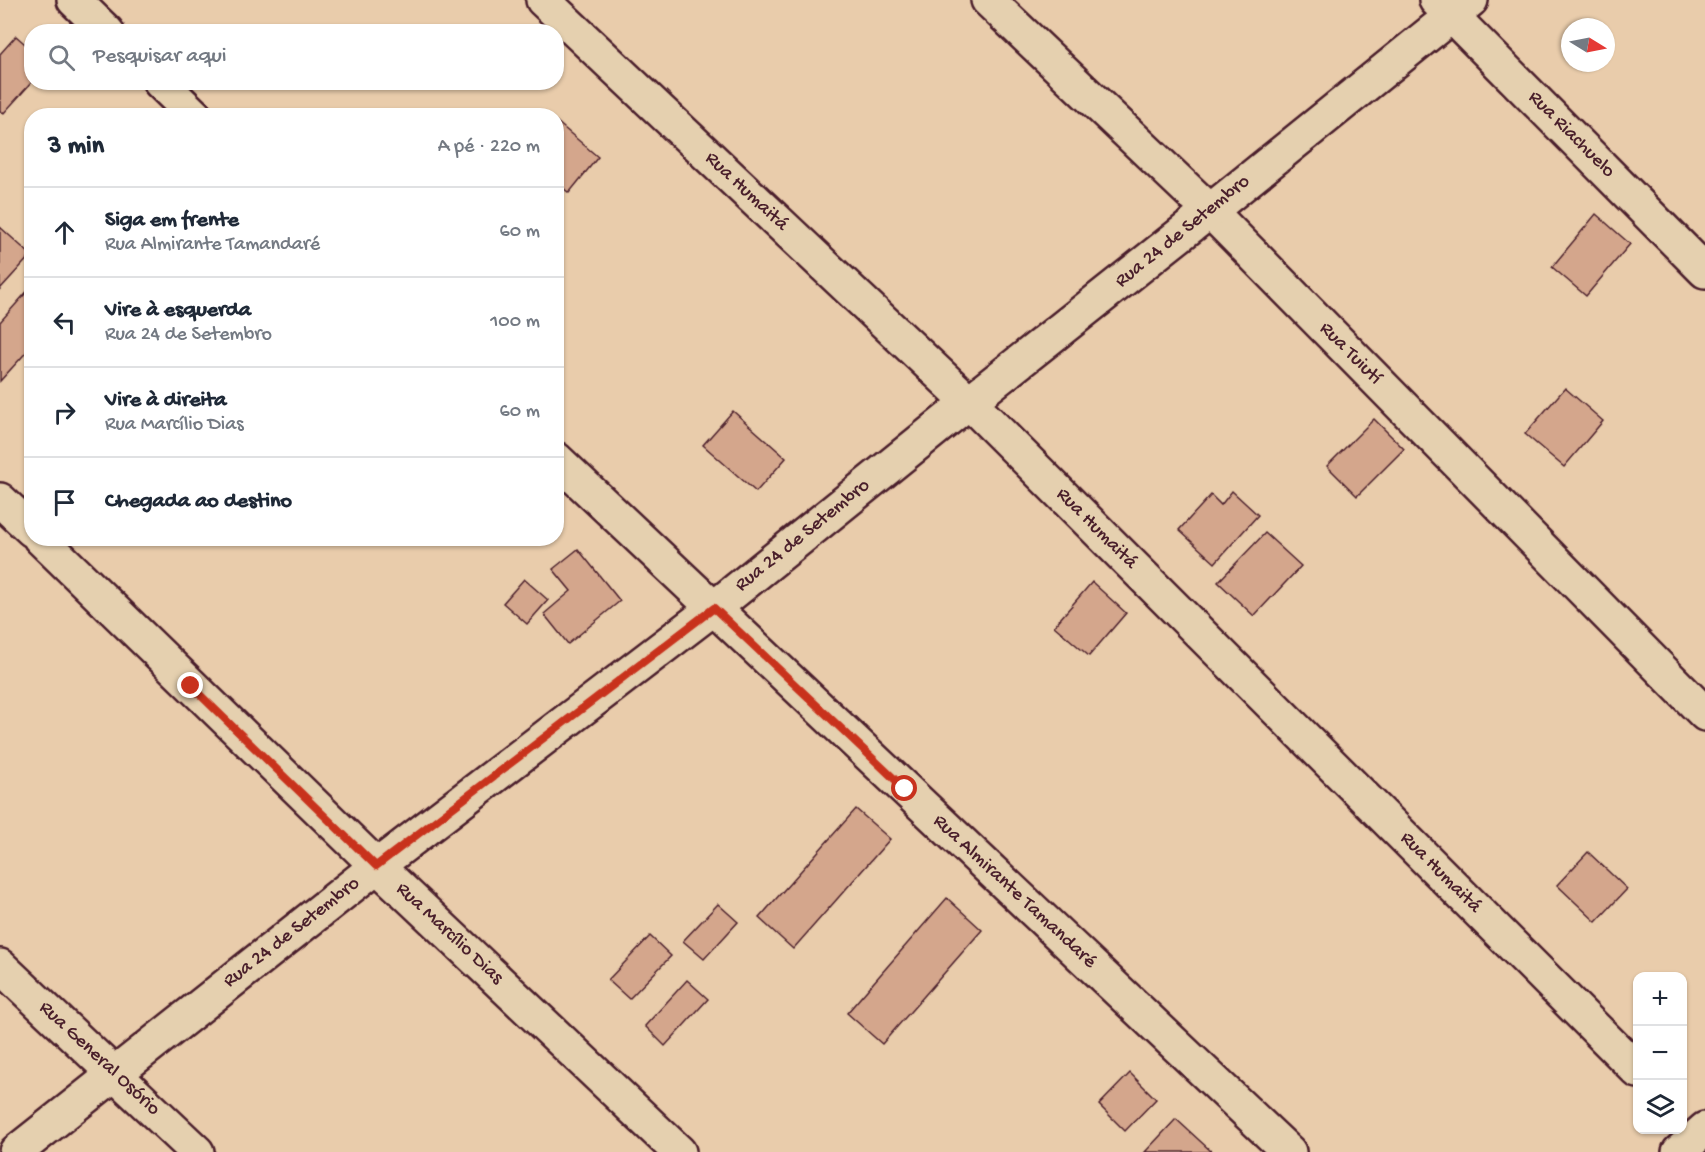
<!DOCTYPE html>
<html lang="pt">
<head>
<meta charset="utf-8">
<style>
  body { margin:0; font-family:"Gochi Hand",sans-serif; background:#f6f6f7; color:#1f2937 }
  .controls { position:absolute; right:18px; bottom:18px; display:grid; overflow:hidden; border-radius:12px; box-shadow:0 2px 4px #0004 }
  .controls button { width:54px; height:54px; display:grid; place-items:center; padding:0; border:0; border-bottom:2px solid #e0e1e3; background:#fff; color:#1f2937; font:30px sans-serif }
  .compass { position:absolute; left:1561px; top:18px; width:54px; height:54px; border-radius:50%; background:#fff; box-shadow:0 2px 4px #0004; rotate:100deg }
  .stop { position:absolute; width:18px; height:18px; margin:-14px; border:4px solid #c8321e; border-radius:50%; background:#fff }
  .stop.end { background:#c8321e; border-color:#fff; box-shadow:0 2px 6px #0008 }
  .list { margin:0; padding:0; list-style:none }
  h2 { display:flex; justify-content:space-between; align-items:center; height:78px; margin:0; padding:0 24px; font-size:26px }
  h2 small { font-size:20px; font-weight:400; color:#747a83 }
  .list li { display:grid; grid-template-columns:39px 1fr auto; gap:18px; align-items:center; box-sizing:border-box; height:90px; padding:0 24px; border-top:2px solid #e0e1e3 }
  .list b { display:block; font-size:22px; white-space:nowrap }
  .list p { margin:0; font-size:20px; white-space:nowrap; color:#747a83 }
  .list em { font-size:20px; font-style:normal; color:#747a83 }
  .icon { flex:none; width:33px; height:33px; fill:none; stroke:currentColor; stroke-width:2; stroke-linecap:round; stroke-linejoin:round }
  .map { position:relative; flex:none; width:1705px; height:1152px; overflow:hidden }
  .search { position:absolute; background:#fff; box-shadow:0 2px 4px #0004; left:24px; top:24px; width:540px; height:66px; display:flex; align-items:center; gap:15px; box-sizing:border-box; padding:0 21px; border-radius:24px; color:#747a83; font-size:22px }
  .panel { position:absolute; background:#fff; box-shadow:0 2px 4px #0004; left:24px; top:108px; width:540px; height:438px; border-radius:24px }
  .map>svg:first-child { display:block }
  .building { fill:#d4a68c; stroke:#4a1f2b; stroke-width:1.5 }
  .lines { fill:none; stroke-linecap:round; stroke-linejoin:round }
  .minor-casing { stroke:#4a1f2b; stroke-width:38 }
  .minor { stroke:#e5d0af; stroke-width:33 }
  .route { stroke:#c8321e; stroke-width:8 }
  .labels { text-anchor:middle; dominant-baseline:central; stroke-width:5; stroke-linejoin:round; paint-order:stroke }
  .street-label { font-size:20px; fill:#4a1f2b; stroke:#e5d0af }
</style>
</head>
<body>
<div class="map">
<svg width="1705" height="1152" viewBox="0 0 1705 1152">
  <rect width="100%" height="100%" fill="#e9ccab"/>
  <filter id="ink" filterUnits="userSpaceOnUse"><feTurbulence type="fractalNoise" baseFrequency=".0167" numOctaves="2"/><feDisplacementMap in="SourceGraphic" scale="12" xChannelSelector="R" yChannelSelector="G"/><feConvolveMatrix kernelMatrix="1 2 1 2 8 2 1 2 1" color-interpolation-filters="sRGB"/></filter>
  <g filter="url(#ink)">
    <g class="building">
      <path d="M16,36l16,14v32l-29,32 -3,-3v-57z"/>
      <path d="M557,122l41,35 -29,36 -13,-11z"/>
      <path d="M1596,214l34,30 -44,52 -34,-29z"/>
      <path d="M0,227l31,28 -31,34z"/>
      <path d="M32,286v60l-32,35v-59z"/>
      <path d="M1565,388l38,33 -39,46 -39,-33z"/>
      <path d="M733,411l53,47 -30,34 -53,-47z"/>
      <path d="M1374,419l30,30 -47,47 -30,-30z"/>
      <path d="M1232,491l26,24 -43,48 -36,-33 32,-35 10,10z"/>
      <path d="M1265,533l36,33 -47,50 -36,-34z"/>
      <path d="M578,549l42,52 -52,43 -24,-30 27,-23 -18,-22z"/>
      <path d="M524,579l24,21 -21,24 -24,-21z"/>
      <path d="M1092,582l34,31 -37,43 -35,-30z"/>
      <path d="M856,809l34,30 -97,110 -34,-31z"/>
      <path d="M1588,852l39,37 -31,33 -39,-37z"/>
      <path d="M947,898l35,32 -100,114 -35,-31z"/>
      <path d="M718,904l20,18 -34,37 -21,-18z"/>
      <path d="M650,936l21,20 -42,43 -21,-19z"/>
      <path d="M687,980l21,19 -43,47 -20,-20z"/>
      <path d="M1130,1073l26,26 -31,32 -26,-26z"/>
      <path d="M1176,1119l36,33h-67z"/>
    </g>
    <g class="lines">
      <defs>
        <g id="minor">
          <path d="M74,0l33,32"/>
          <path d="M543,0l426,402 669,669"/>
          <path d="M988,0l222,211 495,503"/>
          <path d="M1436,0l269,271"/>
          <path d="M160,82l35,34"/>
          <path d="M556,459l733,693"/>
          <path d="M0,500l32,30"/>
          <path d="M40,538l337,328 302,286"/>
          <path d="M0,966l197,186"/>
          <path d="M16,1152l361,-286 337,-258 255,-206 241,-191 261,-211"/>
          <path d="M1679,1152l26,-23"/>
        </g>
      </defs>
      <use href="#minor" class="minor-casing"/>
      <use href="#minor" class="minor"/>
    </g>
  </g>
  <g class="lines" filter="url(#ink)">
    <path class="route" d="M191,686l185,180 338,-258 191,181"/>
  </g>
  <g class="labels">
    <g class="street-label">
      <text transform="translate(1571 135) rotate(45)">Rua Riachuelo</text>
      <text transform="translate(746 192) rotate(43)">Rua Humaitá</text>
      <text transform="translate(1183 232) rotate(-39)">Rua 24 de Setembro</text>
      <text transform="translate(1350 354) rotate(45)">Rua Tuiutí</text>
      <text transform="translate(1096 529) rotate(45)">Rua Humaitá</text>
      <text transform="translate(803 536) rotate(-39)">Rua 24 de Setembro</text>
      <text transform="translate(1440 873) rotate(45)">Rua Humaitá</text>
      <text transform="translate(1014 892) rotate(43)">Rua Almirante Tamandaré</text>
      <text transform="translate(292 933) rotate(-38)">Rua 24 de Setembro</text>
      <text transform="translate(449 934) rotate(43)">Rua Marcílio Dias</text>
      <text transform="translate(99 1059) rotate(43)">Rua General Osório</text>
    </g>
  </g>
</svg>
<div class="controls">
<button>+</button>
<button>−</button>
<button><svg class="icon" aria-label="layers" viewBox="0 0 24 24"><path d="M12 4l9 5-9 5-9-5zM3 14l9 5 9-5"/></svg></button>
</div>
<svg class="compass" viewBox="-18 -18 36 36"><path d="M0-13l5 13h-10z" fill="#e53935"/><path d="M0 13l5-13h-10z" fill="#747a83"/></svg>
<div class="stop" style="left:905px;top:789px"></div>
<div class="stop end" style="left:191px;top:686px"></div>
<div class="search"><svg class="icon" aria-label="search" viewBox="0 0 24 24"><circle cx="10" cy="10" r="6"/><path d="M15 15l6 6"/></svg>Pesquisar aqui</div>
<section class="panel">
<h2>3 min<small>A pé · 220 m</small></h2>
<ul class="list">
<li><svg class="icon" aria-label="ahead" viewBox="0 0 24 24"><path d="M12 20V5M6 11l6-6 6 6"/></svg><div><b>Siga em frente</b><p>Rua Almirante Tamandaré</p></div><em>60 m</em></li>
<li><svg class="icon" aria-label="left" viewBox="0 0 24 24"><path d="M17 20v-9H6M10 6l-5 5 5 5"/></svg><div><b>Vire à esquerda</b><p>Rua 24 de Setembro</p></div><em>100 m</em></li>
<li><svg class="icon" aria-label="right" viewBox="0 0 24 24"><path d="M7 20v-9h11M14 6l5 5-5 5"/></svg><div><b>Vire à direita</b><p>Rua Marcílio Dias</p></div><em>60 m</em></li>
<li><svg class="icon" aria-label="arrive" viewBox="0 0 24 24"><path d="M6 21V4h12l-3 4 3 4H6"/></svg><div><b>Chegada ao destino</b></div></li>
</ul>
</section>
</div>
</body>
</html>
